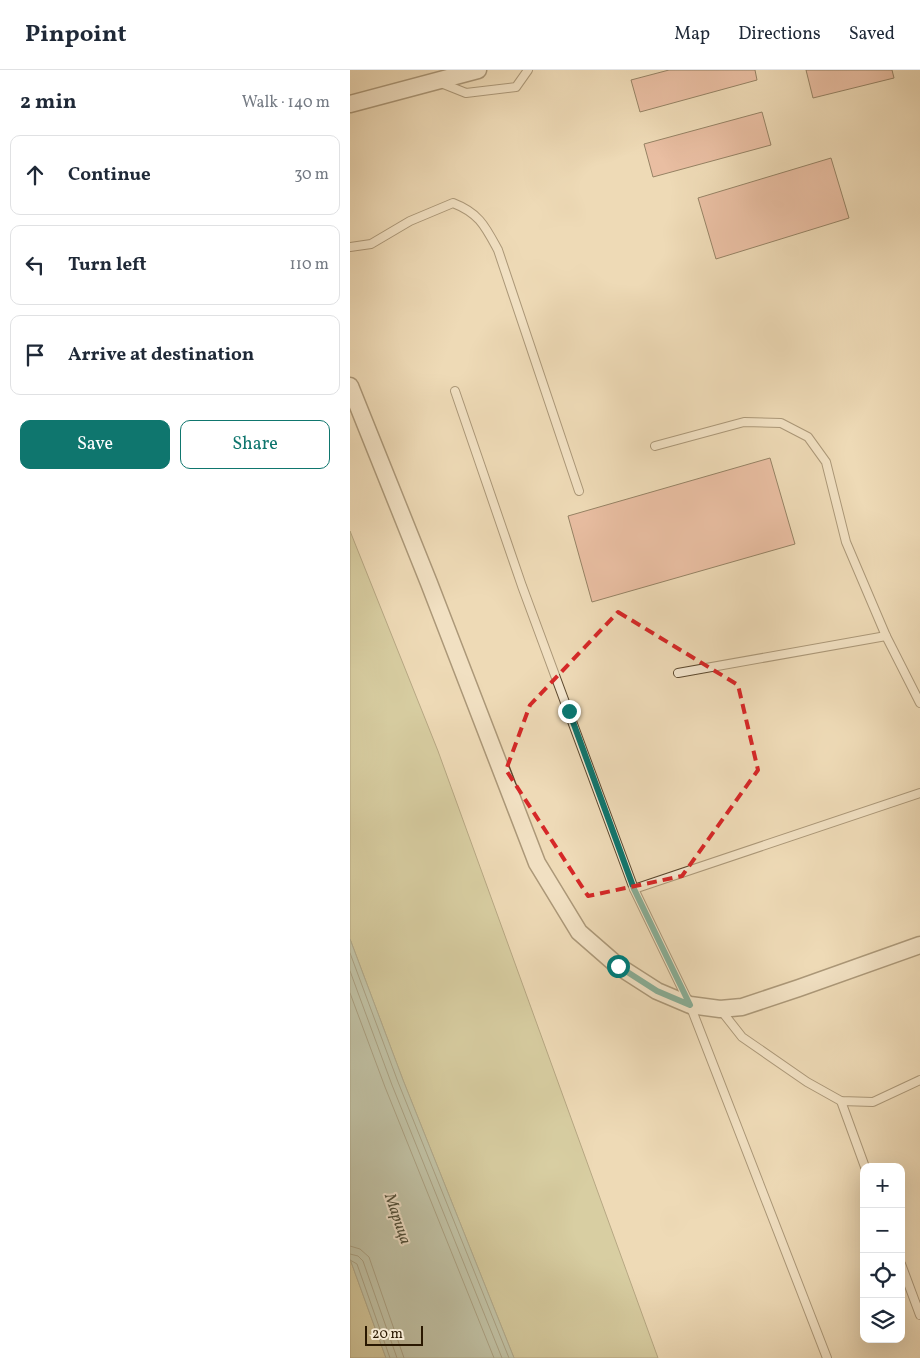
<!DOCTYPE html>
<html lang="en">
<head>
<meta charset="utf-8">
<style>
  body { margin:0; font-family:Vollkorn,serif; background:#f6f6f7; color:#1f2937 }
  .controls { position:absolute; right:15px; bottom:15px; display:grid; overflow:hidden; border-radius:10px; box-shadow:0 5px 20px #0002 }
  .controls button { width:45px; height:45px; display:grid; place-items:center; padding:0; border:0; border-bottom:1px solid #e0e1e3; background:#fff; color:#1f2937; font:25px sans-serif }
  .scale { position:absolute; left:15px; bottom:12px; width:58px; box-sizing:border-box; padding-left:5px; border:2px solid #2a1801; border-top:0; font-size:14px; line-height:18px; white-space:nowrap; color:#2a1801; -webkit-text-stroke:4px #f4e7d0; paint-order:stroke }
  .stop { position:absolute; width:15px; height:15px; margin:-11px; border:4px solid #0f766e; border-radius:50%; background:#fff }
  .stop.end { background:#0f766e; border-color:#fff; box-shadow:0 1px 5px #0008 }
  .list { margin:0; padding:0; list-style:none }
  h2 { display:flex; justify-content:space-between; align-items:center; height:65px; margin:0; padding:0 20px; font-size:21px }
  h2 small { font-size:16px; font-weight:400; color:#747a83 }
  .list li { display:grid; grid-template-columns:32px 1fr auto; gap:15px; align-items:center; box-sizing:border-box; height:80px; margin:0 10px 10px; padding:0 10px; border:1px solid #e0e1e3; border-radius:10px }
  .list b { display:block; font-size:19px; white-space:nowrap }
  .list em { font-size:16px; font-style:normal; color:#747a83 }
  .actions { display:flex; gap:10px; padding:15px 20px }
  .actions a { flex:1; padding:11px 0; border:1px solid #0f766e; border-radius:10px; text-align:center; font-size:18px; color:#0f766e }
  .actions .main { background:#0f766e; color:#fff }
  .icon { flex:none; width:28px; height:28px; fill:none; stroke:currentColor; stroke-width:2; stroke-linecap:round; stroke-linejoin:round }
  .map { position:relative; flex:none; width:570px; height:1288px; overflow:hidden }
  header { display:flex; align-items:center; gap:30px; box-sizing:border-box; height:70px; padding:0 25px; background:#fff; border-bottom:1px solid #e0e1e3 }
  header strong { font-size:24px }
  nav { display:flex; gap:28px; margin-inline-start:auto; font-size:18px }
  main { display:flex }
  aside { flex:1; background:#fff }
  .map>svg:first-child { display:block }
  .green { fill:#bdbe8b; stroke:#746b46 }
  .water { fill:#9abbaa; stroke:#6d7a66 }
  .lines { fill:none; stroke-linecap:round; stroke-linejoin:round }
  .shore { stroke:#626a56; stroke-width:1 }
  .building { fill:#e29b8b; stroke:#2a1801 }
  .service-casing { stroke:#5b482e; stroke-width:10 }
  .minor-casing { stroke:#5b482e; stroke-width:19 }
  .service { stroke:#f4e7d0; stroke-width:8 }
  .minor { stroke:#f4e7d0; stroke-width:16 }
  .route { stroke:#0f766e; stroke-width:6 }
  .marked { fill:none; stroke:#d62828; stroke-width:4; stroke-dasharray:10 6; stroke-linejoin:round }
  .labels { text-anchor:middle; dominant-baseline:central; stroke-width:4; stroke-linejoin:round; paint-order:stroke }
  .water-label { font-size:16px; font-style:italic; fill:#51513c; stroke:#f4e7d0 }
</style>
</head>
<body>
<header>
<strong>Pinpoint</strong>
<nav><a>Map</a><a>Directions</a><a>Saved</a></nav>
</header>
<main>
<aside>
<h2>2 min<small>Walk · 140 m</small></h2>
<ul class="list">
<li><svg class="icon" aria-label="ahead" viewBox="0 0 24 24"><path d="M12 20V5M6 11l6-6 6 6"/></svg><div><b>Continue</b></div><em>30 m</em></li>
<li><svg class="icon" aria-label="left" viewBox="0 0 24 24"><path d="M17 20v-9H6M10 6l-5 5 5 5"/></svg><div><b>Turn left</b></div><em>110 m</em></li>
<li><svg class="icon" aria-label="arrive" viewBox="0 0 24 24"><path d="M6 21V4h12l-3 4 3 4H6"/></svg><div><b>Arrive at destination</b></div></li>
</ul>
<div class="actions"><a class="main">Save</a><a>Share</a></div>
</aside>
<div class="map">
<svg width="570" height="1288" viewBox="0 0 570 1288">
  <rect width="100%" height="100%" fill="#eedab7"/>
  <filter id="stains"><feTurbulence type="fractalNoise" baseFrequency=".004" numOctaves="4"/><feColorMatrix values="0 0 0 0 .2 0 0 0 0 .09 0 0 0 0 .02 0 0 0 .5 -.17"/></filter>
  <radialGradient id="worn" r=".72"><stop offset=".6" stop-color="#630" stop-opacity="0"/><stop offset="1" stop-color="#630" stop-opacity=".3"/></radialGradient>
  <g class="green">
    <path d="M0,461l88,220 220,607h-144l-111,-278 -53,-141z"/>
    <path d="M0,1189l36,99h-36z"/>
  </g>
  <path class="water" d="M0,869l53,141 111,278h-128l-36,-99z"/>
  <g class="lines">
    <g class="shore">
      <path d="M0,883l48,129 111,276"/>
      <path d="M0,901l42,114 110,273"/>
      <path d="M0,923l35,94 109,271"/>
      <path d="M0,1176l10,3 9,8 35,101"/>
      <path d="M0,1184l8,2 5,5 34,97"/>
      <path d="M0,1190l7,4 33,94"/>
    </g>
  </g>
  <g class="building">
    <path d="M319,0h86l2,10 -117,32 -9,-32z"/>
    <path d="M456,0h86l2,8 -81,20z"/>
    <path d="M412,42l9,33 -118,32 -9,-33z"/>
    <path d="M481,88l18,60 -133,41 -18,-61z"/>
    <path d="M420,388l25,86 -203,58 -24,-86z"/>
  </g>
  <g class="lines">
    <defs>
      <g id="service">
        <path d="M91,13l25,10 50,-6 12,-17"/>
        <path d="M0,177l21,-3 39,-23 43,-18c26,10 32,23 45,47l81,241"/>
        <path d="M105,321l67,195 112,303 56,116 137,353"/>
        <path d="M305,376l89,-24 37,1 27,14 18,25 20,80 40,94 34,67"/>
        <path d="M328,603l208,-37"/>
        <path d="M284,819l286,-96"/>
        <path d="M370,939l22,28 65,45 34,19 32,1 47,-22"/>
        <path d="M491,1031l24,66"/>
        <path d="M551,1194l19,51"/>
      </g>
      <g id="minor">
        <path d="M0,34l128,-34"/>
        <path d="M0,316l79,197 108,280 42,69 39,34 39,25 33,14 30,4 22,-2 57,-19 121,-43"/>
      </g>
    </defs>
    <use href="#service" class="service-casing"/>
    <use href="#minor" class="minor-casing"/>
    <use href="#service" class="service"/>
    <use href="#minor" class="minor"/>
  </g>
  <g class="lines">
    <path class="route" d="M219,641l65,178 56,116 -33,-14 -39,-25"/>
  </g>
  <path d="M0 0H570V1288H0ZM268,542l120,73 20,85 -76,106 -94,20 -82,-126 24,-65z" fill="#eedab7" fill-opacity=".55" fill-rule="evenodd"/>
  <path class="marked" d="M268,542l120,73 20,85 -76,106 -94,20 -82,-126 24,-65z"/>
  <g class="labels">
    <g class="water-label">
      <text transform="translate(47 1149) rotate(71)">Марица</text>
    </g>
  </g>
  <rect width="100%" height="100%" filter="url(#stains)"/>
  <rect width="100%" height="100%" fill="url(#worn)"/>
</svg>
<div class="controls">
<button>+</button>
<button>−</button>
<button><svg class="icon" aria-label="locate" viewBox="0 0 24 24"><circle cx="12" cy="12" r="6"/><path d="M12 2v4M12 18v4M2 12h4M18 12h4"/></svg></button>
<button><svg class="icon" aria-label="layers" viewBox="0 0 24 24"><path d="M12 4l9 5-9 5-9-5zM3 14l9 5 9-5"/></svg></button>
</div>
<div class="scale">20 m</div>
<div class="stop" style="left:268px;top:896px"></div>
<div class="stop end" style="left:219px;top:641px"></div>
</div>
</main>
</body>
</html>
